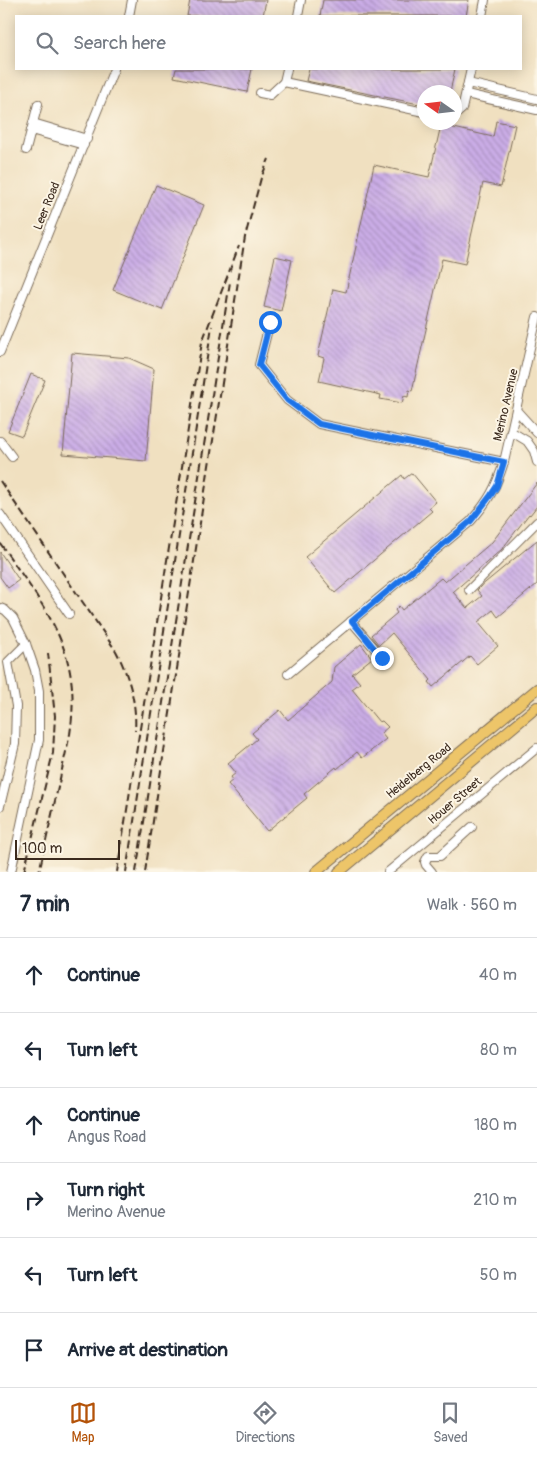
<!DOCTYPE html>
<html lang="en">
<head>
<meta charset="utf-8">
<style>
  body { margin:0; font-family:Pangolin,sans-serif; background:#f6f6f7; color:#1f2937 }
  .compass { position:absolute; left:417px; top:85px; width:45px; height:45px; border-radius:50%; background:#fff; box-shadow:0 2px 12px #0003; rotate:284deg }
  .scale { position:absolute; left:15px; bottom:12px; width:105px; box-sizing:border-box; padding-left:5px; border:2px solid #3b2a1e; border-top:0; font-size:14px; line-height:18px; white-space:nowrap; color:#3b2a1e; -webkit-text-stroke:4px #fcf5e5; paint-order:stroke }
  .stop { position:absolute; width:15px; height:15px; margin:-11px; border:4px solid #1a73e8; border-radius:50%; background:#fff }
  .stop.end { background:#1a73e8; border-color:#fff; box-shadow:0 1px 5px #0008 }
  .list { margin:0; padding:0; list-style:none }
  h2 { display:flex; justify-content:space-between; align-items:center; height:65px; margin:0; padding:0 20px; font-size:21px }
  h2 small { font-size:16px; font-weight:400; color:#747a83 }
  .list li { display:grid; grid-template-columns:32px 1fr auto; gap:15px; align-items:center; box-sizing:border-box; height:75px; padding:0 20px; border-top:1px solid #e0e1e3 }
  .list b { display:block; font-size:19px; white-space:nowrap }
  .list p { margin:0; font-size:16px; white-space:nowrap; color:#747a83 }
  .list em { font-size:16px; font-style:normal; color:#747a83 }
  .icon { flex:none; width:28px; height:28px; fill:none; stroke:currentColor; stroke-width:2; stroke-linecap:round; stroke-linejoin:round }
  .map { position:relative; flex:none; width:537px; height:872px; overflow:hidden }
  .search { position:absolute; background:#fff; box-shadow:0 2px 12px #0003; left:15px; right:15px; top:15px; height:55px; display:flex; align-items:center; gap:12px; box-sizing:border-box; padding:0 18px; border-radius:0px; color:#747a83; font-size:19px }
  .sheet { height:515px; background:#fff }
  nav { display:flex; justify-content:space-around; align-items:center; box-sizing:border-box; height:70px; border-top:1px solid #e0e1e3; background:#fff; font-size:14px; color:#747a83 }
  nav a { display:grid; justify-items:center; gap:2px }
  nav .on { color:#b45309 }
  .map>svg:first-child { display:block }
  .building { fill:url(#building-back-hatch) }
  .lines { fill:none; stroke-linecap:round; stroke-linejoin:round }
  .minor-casing { stroke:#7a6a57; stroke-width:10 }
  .major-casing { stroke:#7a6a57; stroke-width:12 }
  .minor { stroke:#fff; stroke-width:8 }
  .major { stroke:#edc569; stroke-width:10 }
  .rail { stroke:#3b2a1e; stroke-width:2; stroke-dasharray:8 4; stroke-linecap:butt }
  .route { stroke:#1a73e8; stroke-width:6 }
  .labels { text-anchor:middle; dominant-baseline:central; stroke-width:4; stroke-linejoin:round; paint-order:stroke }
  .street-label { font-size:12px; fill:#3b2a1e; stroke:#fcf5e5 }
</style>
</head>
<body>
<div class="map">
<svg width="537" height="872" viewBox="0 0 537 872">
  <defs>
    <pattern id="building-back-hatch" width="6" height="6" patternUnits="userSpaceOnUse" patternTransform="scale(1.25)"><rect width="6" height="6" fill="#cbade7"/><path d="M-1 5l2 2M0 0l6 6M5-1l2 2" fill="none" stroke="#a68dbb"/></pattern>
  </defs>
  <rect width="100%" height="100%" fill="#fcf5e5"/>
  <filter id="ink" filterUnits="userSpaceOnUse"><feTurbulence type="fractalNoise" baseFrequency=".02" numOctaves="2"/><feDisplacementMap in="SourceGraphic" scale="10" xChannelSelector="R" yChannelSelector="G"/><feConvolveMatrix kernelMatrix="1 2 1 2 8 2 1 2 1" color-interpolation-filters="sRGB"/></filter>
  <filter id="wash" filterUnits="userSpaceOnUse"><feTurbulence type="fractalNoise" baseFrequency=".0096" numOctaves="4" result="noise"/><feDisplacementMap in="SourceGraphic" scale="20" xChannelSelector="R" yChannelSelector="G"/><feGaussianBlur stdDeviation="1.12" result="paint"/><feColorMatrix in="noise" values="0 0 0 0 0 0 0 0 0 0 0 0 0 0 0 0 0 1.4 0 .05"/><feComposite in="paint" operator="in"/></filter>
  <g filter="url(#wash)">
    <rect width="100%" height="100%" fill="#f0e0c0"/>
    <g id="blocks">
      <g class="building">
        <path d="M190,0h76l-3,16h-76z"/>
        <path d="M323,0h146l-3,16h-146z"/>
        <path d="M176,69h76l-5,23 -73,-15z"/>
        <path d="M309,69h146l-5,23h-26v13l-118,-24z"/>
        <path d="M496,121l19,4 -14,62 -18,-4 -18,81 -23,-5 -30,132 -3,-1 -1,7 -4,-1 -2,7 -22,-4 1,-4 -62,-14 5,-23 -6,-2 15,-67 13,3 28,-127 55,12 12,-52 52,12z"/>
        <path d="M156,185l48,20 -42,105 -49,-20z"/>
        <path d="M275,256l17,4 -11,51 -17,-4z"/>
        <path d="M72,353l57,5 25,11 -8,92 -83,-7z"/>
        <path d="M31,374l14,6 -23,56 -14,-5z"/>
        <path d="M412,473l24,29 -7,6 3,3 -97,82 -30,-36 97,-82 2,4z"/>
        <path d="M537,483v23l-7,9 -1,-1 -27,35 -49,43 14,16 15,-12 -5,-6 3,-3 57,-47v44l-39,33 -5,-7 -15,12 20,24 -21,18 -7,-8 -37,31 -4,-5 2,-2 -39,-47 -13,12 -8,-10 26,-22 -2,-3 4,-4 3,4 39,-32 4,4 47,-40z"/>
        <path d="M0,552l19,28 -11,8 -8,-11z"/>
        <path d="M361,644l11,14 -20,16 8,9 -8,6 27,33 3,-1 6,6 -7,6 5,6 -24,19 -5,-6 -20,17 -1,-2 -32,27 3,4 -40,33 -39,-47 5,-4 -2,-3 5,-4 -8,-10 29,-24 -5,-6 28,-23 8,10 44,-38 2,-15z"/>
      </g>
    </g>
  </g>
  <g filter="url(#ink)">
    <use href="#blocks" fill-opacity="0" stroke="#7a6a57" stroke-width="1"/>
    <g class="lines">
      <defs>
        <g id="minor">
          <path d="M129,16l3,-16"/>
          <path d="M298,16l3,-16"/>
          <path d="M482,16l3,-16"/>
          <path d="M287,69l-3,13 140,30"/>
          <path d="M468,83l69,16"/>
          <path d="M260,93l10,2 14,-13"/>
          <path d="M466,94l71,16"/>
          <path d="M454,116l8,-7 9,-40"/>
          <path d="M33,123l54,16"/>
          <path d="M31,130l53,15"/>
          <path d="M26,150l12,-46"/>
          <path d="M270,321l-11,44 28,35 32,24 185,38"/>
          <path d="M0,352l114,-283"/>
          <path d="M517,411l20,22"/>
          <path d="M512,432l15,9 7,10 3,11"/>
          <path d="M0,441l12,16"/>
          <path d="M0,514l69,100"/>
          <path d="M469,590l68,-68"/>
          <path d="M0,608l5,2 8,8 13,26 9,26 4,21v49l-28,132"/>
          <path d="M351,621l31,36"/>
          <path d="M288,674l183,-153c18,-21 25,-33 33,-59l33,-145"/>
          <path d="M0,806l15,-62 1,-38 -8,-44 18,-18"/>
          <path d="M388,872l149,-124"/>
          <path d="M432,872l-6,-7 -1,-3 3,-6h12l32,-29"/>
        </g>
        <g id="major">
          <path d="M316,872l221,-183"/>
          <path d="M339,872l198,-165"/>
        </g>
      </defs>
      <use href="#minor" class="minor-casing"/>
      <use href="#major" class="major-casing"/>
      <use href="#minor" class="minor"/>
      <use href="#major" class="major"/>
      <g class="rail">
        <path d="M0,481l116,170c13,25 21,52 19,80"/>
        <path d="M0,543c45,66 83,106 70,191l-31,138"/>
        <path d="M24,872l29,-119 2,-37 -7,-63"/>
        <path d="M117,872l85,-530 37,-96"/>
        <path d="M126,872l86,-546"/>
        <path d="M136,872l94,-590"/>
        <path d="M145,872l100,-635 16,-59 8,-19"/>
      </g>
    </g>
  </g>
  <g class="lines" filter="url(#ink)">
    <path class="route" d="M270,322l-11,43 28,35 32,24 185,38 -7,24 -6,9 -20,26 -119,100 30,37"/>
  </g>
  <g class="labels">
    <g class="street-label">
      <text transform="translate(47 206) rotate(-68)">Leer Road</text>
      <text transform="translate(506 405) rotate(-77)">Merino Avenue</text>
      <text transform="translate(419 771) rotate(-39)">Heidelberg Road</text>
      <text transform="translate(455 801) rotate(-40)">Houer Street</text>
    </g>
  </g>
</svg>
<svg class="compass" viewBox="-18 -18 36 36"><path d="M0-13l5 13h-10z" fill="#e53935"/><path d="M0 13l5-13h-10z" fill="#747a83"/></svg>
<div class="scale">100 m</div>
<div class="stop" style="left:270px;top:322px"></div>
<div class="stop end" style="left:382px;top:658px"></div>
<div class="search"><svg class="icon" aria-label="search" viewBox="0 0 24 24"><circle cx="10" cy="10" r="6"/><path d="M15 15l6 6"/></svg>Search here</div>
</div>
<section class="sheet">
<h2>7 min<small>Walk · 560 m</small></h2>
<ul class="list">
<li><svg class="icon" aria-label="ahead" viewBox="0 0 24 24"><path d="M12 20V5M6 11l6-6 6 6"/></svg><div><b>Continue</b></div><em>40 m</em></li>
<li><svg class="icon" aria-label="left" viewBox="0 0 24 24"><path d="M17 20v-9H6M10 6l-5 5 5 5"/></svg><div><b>Turn left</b></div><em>80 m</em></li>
<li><svg class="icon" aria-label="ahead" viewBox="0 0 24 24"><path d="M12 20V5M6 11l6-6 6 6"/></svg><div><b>Continue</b><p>Angus Road</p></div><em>180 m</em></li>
<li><svg class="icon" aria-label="right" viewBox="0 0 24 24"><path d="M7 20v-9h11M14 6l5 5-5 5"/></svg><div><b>Turn right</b><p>Merino Avenue</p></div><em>210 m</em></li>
<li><svg class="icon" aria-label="left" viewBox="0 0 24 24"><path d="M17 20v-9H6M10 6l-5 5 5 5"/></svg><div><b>Turn left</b></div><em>50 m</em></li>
<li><svg class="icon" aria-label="arrive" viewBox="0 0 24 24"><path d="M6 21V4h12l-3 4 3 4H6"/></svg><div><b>Arrive at destination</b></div></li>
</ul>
</section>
<nav>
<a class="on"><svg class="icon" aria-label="map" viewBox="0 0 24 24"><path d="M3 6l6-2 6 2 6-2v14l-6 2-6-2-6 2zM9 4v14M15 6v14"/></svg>Map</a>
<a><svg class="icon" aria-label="directions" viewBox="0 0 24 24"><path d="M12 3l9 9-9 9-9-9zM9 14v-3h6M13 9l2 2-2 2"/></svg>Directions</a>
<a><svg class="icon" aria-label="saved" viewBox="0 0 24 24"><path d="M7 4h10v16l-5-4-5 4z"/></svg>Saved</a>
</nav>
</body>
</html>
